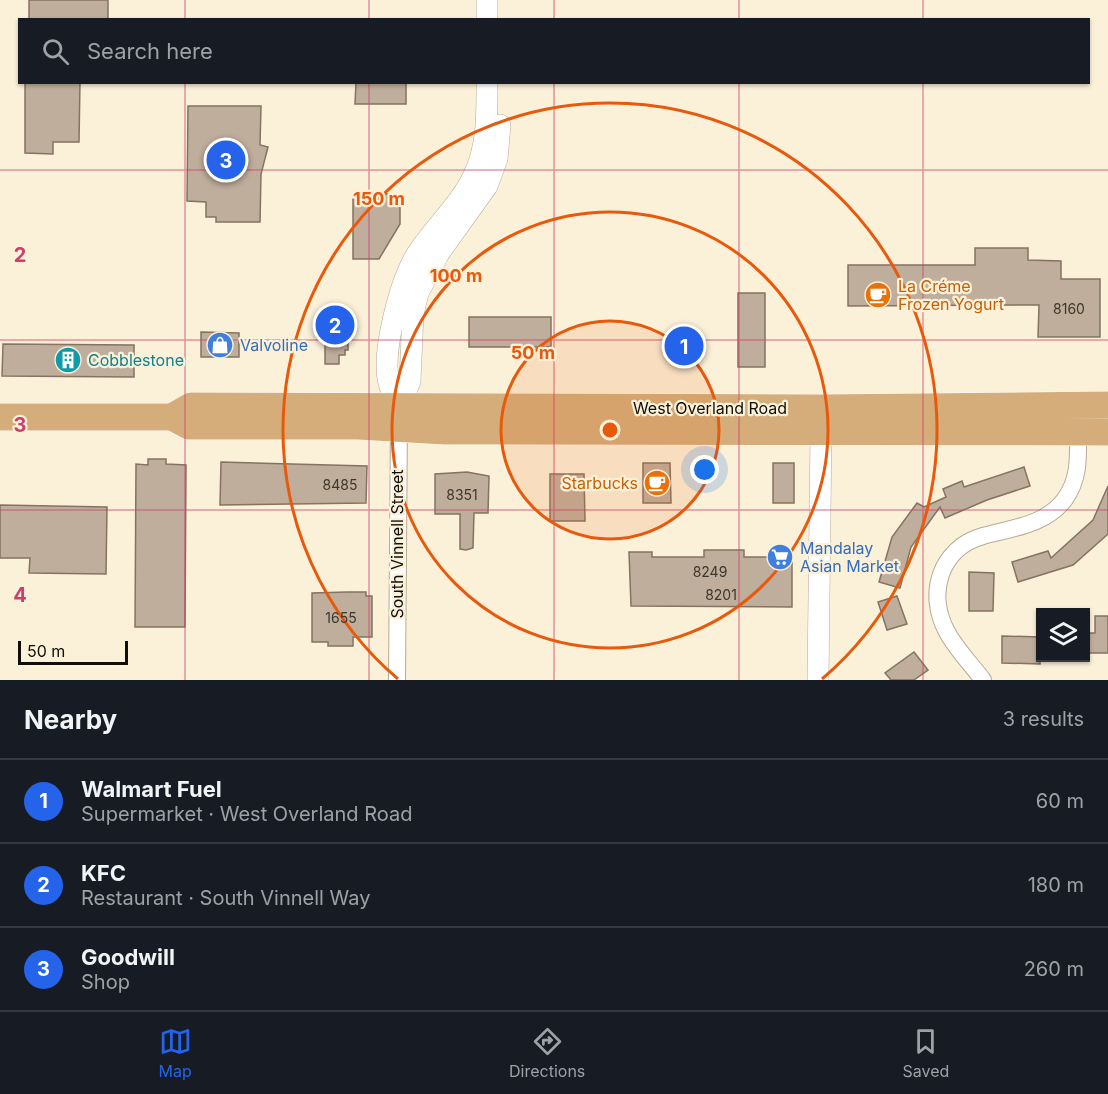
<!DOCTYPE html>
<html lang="en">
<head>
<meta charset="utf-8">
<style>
  body { margin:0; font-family:Inter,sans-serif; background:#242831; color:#f1f3f6 }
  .controls { position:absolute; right:18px; bottom:18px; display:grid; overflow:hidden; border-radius:0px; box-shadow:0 2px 4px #0004 }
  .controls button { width:54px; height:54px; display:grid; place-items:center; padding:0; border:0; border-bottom:2px solid #363941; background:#171b24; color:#f1f3f6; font:30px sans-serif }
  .scale { position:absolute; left:18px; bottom:15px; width:110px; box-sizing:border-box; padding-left:6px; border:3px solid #110e07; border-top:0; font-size:16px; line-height:21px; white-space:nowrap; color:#110e07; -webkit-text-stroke:4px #fbf1d9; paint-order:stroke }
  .you { position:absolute; left:705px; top:470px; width:21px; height:21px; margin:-15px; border:4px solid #fff; border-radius:50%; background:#1a73e8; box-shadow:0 0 0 9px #1a73e833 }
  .badge { display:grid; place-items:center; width:39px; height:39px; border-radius:50%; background:#2563eb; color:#fff; font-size:20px; font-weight:700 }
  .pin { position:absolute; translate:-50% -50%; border:3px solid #fff; box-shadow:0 2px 6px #0006 }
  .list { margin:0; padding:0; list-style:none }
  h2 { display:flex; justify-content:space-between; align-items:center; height:78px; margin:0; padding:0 24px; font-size:26px }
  h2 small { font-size:20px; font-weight:400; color:#9ea1a6 }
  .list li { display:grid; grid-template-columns:39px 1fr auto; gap:18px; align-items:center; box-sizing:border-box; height:84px; padding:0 24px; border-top:2px solid #363941 }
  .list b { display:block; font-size:22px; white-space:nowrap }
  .list p { margin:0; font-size:20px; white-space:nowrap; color:#9ea1a6 }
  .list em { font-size:20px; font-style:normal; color:#9ea1a6 }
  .icon { flex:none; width:33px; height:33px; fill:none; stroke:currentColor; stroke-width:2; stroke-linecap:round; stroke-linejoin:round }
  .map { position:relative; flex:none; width:1108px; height:680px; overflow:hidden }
  .search { position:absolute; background:#171b24; box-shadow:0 2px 4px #0004; left:18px; right:18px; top:18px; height:66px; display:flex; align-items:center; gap:15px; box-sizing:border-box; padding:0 21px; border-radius:0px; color:#9ea1a6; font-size:22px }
  .sheet { height:330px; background:#171b24 }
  nav { display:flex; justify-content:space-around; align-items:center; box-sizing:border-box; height:84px; border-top:2px solid #363941; background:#171b24; font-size:16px; color:#9ea1a6 }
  nav a { display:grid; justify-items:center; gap:3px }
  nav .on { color:#2563eb }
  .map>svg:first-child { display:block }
  .building { fill:#c0ae9c; stroke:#847362; stroke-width:1.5 }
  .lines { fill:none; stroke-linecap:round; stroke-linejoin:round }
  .minor-casing { stroke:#b4ab95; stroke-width:18 }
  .tertiary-casing { stroke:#b4ab95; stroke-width:22 }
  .primary-casing { stroke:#fff; stroke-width:28 }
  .minor { stroke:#fff; stroke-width:16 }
  .tertiary { stroke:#fff; stroke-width:21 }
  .primary { stroke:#d4ad7b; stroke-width:27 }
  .grid { fill:none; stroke:#cd3f6a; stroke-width:1.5; stroke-opacity:0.55 }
  .ring { fill:none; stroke:#e8590c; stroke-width:3 }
  .labels { text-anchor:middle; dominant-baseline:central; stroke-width:4.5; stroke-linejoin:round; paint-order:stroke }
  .number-label { font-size:14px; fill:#3d362c }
  .food-label { font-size:16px; fill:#c56008; stroke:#fbf1d9; text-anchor:start }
  .shop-label { font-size:16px; fill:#366cbe; stroke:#fbf1d9; text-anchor:start }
  .culture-label { font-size:16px; fill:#0d838f; stroke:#fbf1d9; text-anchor:start }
  .street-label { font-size:16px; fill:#110e07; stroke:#fbf1d9 }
  .grid-label { font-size:20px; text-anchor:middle; font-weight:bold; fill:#cd3f6a; stroke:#fbf1d9; stroke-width:4.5; stroke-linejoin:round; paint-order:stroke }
  .centre { fill:#e8590c; stroke:#fbf1d9; stroke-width:3 }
  .ring-label { font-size:18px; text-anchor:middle; font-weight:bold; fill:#e8590c; stroke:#fbf1d9; stroke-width:4.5; stroke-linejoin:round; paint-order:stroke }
</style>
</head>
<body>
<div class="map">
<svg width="1108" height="680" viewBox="0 0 1108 680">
  <rect width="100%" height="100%" fill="#fbf1d9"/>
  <g class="building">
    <rect x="29" y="0" width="79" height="20"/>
    <path d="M25,82h55l-1,60h-26v12l-28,-1z"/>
    <path d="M356,82h50v22h-51z"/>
    <path d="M188,106h73l-1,39 8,2 -7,27 -1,48h-44v-5h-10v-15l-19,-1z"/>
    <path d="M353,194h38v10h9v20l-21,35h-26z"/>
    <path d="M975,248h53v12l33,1v18h39v58h-62l1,-32 -191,1v-41h127z"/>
    <rect x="738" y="293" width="27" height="74"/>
    <path d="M325,312h20v27h3v11h-3v5h-6v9h-14z"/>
    <rect x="469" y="317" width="82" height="30"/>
    <path d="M695,330v31h-21v-30z"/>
    <path d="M201,332l38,1v24h-38z"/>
    <path d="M3,344l131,1v32l-132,-1z"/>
    <path d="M148,459h18v5l20,1 -1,162h-50l1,-163 12,1z"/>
    <path d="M221,462l146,4 -1,37 -146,2z"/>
    <path d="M643,463h27l1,40h-28z"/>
    <rect x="773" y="463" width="21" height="40"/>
    <path d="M1024,467l6,19 -43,14 -42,18 -5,-11 -29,40 -11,41 -21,-6 13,-45 25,-34 7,4 22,-10 -3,-8 19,-8 2,6z"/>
    <path d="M467,472l22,4 -1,37h-14l-1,35 -7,2 -6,-1v-35h-25v-40z"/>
    <path d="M550,474h34l1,47h-35z"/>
    <path d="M1108,486v48l-35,31 -55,17 -6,-20 36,-11 3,7 42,-38z"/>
    <path d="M0,505l107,2 -1,67 -77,-1 1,-15h-30z"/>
    <path d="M704,550h40v7h26v-5h22v55l-161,-1 -2,-54h23v5h52z"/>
    <path d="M969,572l25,1 -1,38h-24z"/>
    <path d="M347,592h19v4h6v41h-19v9h-25v-4h-16v-49z"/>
    <path d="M897,596l10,28 -20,6 -9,-28z"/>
    <path d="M1095,616h13v37h-22v-20h9z"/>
    <path d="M1002,636l38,1v27l-38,-1z"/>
    <path d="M914,652l14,18 -14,10h-23l-6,-7z"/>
  </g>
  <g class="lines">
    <defs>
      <g id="minor">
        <path d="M397,680l2,-260"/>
        <path d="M983,680c-12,-16 -27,-31 -36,-48 -21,-38 -7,-84 36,-96 29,-8 63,-11 82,-37 15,-21 13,-43 13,-67"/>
      </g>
      <g id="tertiary">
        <path d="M487,20v-20"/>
        <path d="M400,408c-4,-8 -9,-17 -11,-25 -8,-31 12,-106 30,-132 17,-25 41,-47 54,-74 15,-30 14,-62 14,-95"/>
        <path d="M400,408l10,-27 3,-67 5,-21 21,-40 48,-67 10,-27 3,-34"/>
        <path d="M818,680l3,-248"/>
      </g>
      <g id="primary">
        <path d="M0,417h172l17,9h169l87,5 663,1"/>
        <path d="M172,417l19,-11 630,2 287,-3"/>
      </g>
    </defs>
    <use href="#minor" class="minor-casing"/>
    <use href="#tertiary" class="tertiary-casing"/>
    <use href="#primary" class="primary-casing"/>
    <use href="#minor" class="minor"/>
    <use href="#tertiary" class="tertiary"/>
    <use href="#primary" class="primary"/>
  </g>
  <path class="grid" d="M185,0v20M369,0v20M554,0v20M739,0v20M923,0v20M185,82v598M369,82v598M554,82v598M739,82v598M923,82v598M0,170h1108M0,340h1108M0,510h1108"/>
  <circle cx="610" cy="430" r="109" fill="#e8590c" fill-opacity=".12"/>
  <g class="ring">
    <circle cx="610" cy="430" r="109"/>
    <circle cx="610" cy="430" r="218"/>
    <path d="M398 679A327 327 0 1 1 822 679"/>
  </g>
  <defs>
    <symbol id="cafe-disc" viewBox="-11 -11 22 22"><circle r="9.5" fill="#e8710a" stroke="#fbf1d9"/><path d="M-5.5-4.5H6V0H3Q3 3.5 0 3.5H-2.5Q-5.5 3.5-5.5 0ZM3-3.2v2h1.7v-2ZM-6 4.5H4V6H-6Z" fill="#fff"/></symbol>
    <symbol id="shop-disc" viewBox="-11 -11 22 22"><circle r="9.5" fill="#3f7fe0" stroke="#fbf1d9"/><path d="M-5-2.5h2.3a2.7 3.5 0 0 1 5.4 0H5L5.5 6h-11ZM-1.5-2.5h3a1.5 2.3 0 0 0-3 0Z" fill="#fff"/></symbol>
    <symbol id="building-disc" viewBox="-11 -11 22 22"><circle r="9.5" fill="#0f9aa8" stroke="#fbf1d9"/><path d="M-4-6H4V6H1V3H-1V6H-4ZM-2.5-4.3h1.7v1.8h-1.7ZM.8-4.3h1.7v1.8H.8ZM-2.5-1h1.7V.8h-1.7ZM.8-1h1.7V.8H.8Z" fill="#fff"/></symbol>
    <symbol id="supermarket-disc" viewBox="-11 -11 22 22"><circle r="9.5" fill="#3f7fe0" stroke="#fbf1d9"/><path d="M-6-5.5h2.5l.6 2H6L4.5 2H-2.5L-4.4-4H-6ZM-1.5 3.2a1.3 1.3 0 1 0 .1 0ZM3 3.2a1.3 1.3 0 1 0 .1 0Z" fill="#fff"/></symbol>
  </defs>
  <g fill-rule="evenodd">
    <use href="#cafe-disc" x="863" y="280" width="30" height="30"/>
    <use href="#shop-disc" x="205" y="330" width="30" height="30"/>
    <use href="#building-disc" x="53" y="345" width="30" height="30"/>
    <use href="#cafe-disc" x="642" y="468" width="30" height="30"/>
    <use href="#supermarket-disc" x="765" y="542" width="30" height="30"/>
  </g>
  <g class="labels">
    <g class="number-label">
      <text x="1069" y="308">8160</text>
      <text x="340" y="484">8485</text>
      <text x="462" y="494">8351</text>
      <text x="710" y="571">8249</text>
      <text x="721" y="594">8201</text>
      <text x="341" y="617">1655</text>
    </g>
    <g class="food-label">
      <text x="898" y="286">La Créme<tspan x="898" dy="18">Frozen Yogurt</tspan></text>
      <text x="638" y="483" text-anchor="end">Starbucks</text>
    </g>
    <g class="shop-label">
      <text x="240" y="345">Valvoline</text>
      <text x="800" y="548">Mandalay<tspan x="800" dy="18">Asian Market</tspan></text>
    </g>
    <g class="culture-label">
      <text x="88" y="360">Cobblestone</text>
    </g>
    <g class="street-label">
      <text x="710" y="408">West Overland Road</text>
      <text transform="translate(397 544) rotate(-90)">South Vinnell Street</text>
    </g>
  </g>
  <g class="grid-label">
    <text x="20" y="262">2</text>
    <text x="20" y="432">3</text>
    <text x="20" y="602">4</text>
  </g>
  <circle cx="610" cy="430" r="9" class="centre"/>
  <g class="ring-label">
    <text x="379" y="205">150 m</text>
    <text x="456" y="282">100 m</text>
    <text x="533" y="359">50 m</text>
  </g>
</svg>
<div class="controls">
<button><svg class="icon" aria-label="layers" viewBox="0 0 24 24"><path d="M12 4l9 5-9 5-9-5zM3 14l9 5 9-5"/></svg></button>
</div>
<div class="scale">50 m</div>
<div class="you"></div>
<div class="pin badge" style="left:684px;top:346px">1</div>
<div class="pin badge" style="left:335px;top:325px">2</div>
<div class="pin badge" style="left:226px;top:160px">3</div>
<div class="search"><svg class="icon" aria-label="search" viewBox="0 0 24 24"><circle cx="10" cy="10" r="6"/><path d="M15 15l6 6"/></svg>Search here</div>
</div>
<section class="sheet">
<h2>Nearby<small>3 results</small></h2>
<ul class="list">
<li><span class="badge">1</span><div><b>Walmart Fuel</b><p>Supermarket · West Overland Road</p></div><em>60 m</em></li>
<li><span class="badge">2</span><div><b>KFC</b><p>Restaurant · South Vinnell Way</p></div><em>180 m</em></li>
<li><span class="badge">3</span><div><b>Goodwill</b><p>Shop</p></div><em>260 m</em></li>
</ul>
</section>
<nav>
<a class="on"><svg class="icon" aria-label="map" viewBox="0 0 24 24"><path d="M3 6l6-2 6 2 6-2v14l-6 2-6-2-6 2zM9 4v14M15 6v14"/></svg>Map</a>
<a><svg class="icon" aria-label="directions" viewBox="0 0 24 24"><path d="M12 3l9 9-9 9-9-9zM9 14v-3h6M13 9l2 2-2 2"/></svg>Directions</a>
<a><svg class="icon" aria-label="saved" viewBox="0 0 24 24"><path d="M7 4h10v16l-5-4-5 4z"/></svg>Saved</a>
</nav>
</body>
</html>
